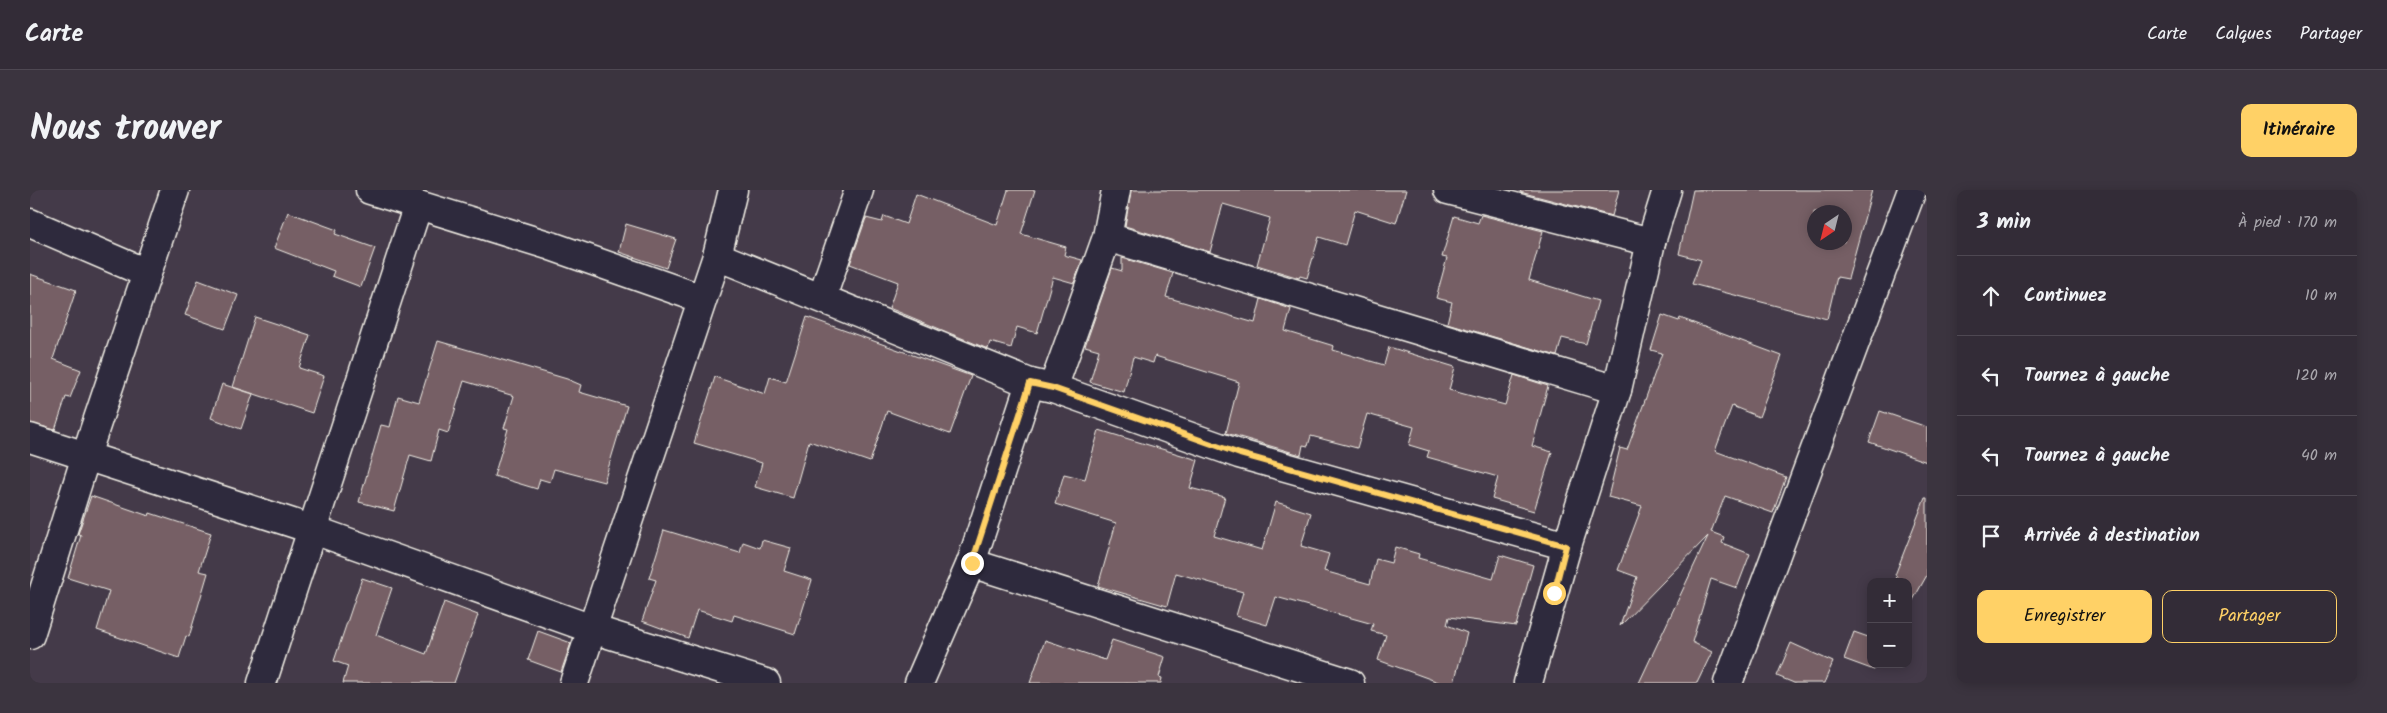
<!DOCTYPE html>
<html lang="fr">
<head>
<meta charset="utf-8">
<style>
  body { margin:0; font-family:Kalam,sans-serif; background:#3b343f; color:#f1f3f6 }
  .controls { position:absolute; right:15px; bottom:15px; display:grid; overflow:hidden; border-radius:10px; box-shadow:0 2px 12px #0003 }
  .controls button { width:45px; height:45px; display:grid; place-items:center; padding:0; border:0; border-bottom:1px solid #4e4852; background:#332c37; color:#f1f3f6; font:25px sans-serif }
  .compass { position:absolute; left:1777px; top:15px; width:45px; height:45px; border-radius:50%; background:#332c37; box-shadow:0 2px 12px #0003; rotate:215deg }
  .stop { position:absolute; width:15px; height:15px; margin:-11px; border:4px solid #ffd166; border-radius:50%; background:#fff }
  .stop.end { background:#ffd166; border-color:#fff; box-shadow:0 1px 5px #0008 }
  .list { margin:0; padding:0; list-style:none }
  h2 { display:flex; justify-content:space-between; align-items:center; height:65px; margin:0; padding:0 20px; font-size:21px }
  h2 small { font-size:16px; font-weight:400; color:#a9a7ad }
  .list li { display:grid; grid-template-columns:32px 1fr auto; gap:15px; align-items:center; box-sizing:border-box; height:80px; padding:0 20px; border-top:1px solid #4e4852 }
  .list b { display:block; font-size:19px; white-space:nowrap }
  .list em { font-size:16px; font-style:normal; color:#a9a7ad }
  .actions { display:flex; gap:10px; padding:15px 20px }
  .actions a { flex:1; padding:11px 0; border:1px solid #ffd166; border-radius:10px; text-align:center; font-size:18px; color:#ffd166 }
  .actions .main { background:#ffd166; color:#111 }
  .icon { flex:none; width:28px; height:28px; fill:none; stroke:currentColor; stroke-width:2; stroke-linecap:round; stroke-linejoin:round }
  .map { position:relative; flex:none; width:1897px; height:493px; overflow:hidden; border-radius:10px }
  header { display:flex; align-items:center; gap:30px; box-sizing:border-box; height:70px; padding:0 25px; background:#332c37; border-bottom:1px solid #4e4852 }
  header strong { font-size:24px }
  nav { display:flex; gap:28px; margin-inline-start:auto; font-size:18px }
  .intro { display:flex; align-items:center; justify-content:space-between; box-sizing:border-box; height:120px; padding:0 30px }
  h1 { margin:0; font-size:35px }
  .button { padding:12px 22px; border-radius:10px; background:#ffd166; color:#111; font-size:18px; font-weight:700 }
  main { display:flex; gap:30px; padding:0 30px }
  aside { flex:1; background:#332c37; border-radius:10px; box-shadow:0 2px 12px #0003 }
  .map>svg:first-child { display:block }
  .building { fill:#765f65; stroke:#f4f1e8; fill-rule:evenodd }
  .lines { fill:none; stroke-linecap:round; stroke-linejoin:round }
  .street-casing { stroke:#f4f1e8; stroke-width:31 }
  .secondary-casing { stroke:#f4f1e8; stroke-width:31 }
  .street { stroke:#2f2a3d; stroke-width:28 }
  .secondary { stroke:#2f2a3d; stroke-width:28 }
  .route { stroke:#ffd166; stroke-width:6 }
</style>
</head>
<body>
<header>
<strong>Carte</strong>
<nav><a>Carte</a><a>Calques</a><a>Partager</a></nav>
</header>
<div class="intro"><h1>Nous trouver</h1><a class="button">Itinéraire</a></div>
<main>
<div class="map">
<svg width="1897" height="493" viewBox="0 0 1897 493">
  <rect width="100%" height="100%" fill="#443a49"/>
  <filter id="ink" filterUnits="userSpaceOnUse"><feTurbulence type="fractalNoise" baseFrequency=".02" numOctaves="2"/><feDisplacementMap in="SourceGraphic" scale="10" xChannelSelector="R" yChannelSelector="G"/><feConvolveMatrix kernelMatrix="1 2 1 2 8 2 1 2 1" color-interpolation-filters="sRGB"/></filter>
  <g filter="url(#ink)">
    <g class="building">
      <path d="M978,0h27l-14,44 45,13 -2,8 18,5 -8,23 -21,-6 -16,56 -20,-6 -6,21 -21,-6 -2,7 -99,-41 9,-26 -48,-18 16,-46 16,4 2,-6 22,8 10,-30 81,31z"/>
      <path d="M1101,0h275l-10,33 -41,-13 -10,35 -26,-8 -12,41 -7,-2 -1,2 -42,-13 13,-47 -47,-14 -13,48 -85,-26z"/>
      <path d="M1491,0h98l-7,26 -92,-24z"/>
      <path d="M1663,0h179l-24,89 -11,-2 -10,42 -135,-35 9,-24 -22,-6zM1784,22h30v30h-30z"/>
      <path d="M258,22l49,18 -2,4 40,14 -14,39 -29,-11 2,-5 -60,-23z"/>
      <path d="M1451,25l62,16 -14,49 69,21 -12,43 -24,-6 -5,18 -110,-33 5,-21 -16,-4 11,-40 -5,-1 12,-41 24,7z"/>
      <path d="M596,34l50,15 -10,29 -47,-16z"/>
      <path d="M1092,68l51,15 -7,24 89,26 6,-24 30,10 -6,22 49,15 -1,4 51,15 5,-18 66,20 -6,23 56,15 9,-30 34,11 -16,60 20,6 -18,59 -42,-12 6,-22 -71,-20 2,-6 -20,-6 5,-18 -47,-13 -10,34 -46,-12 -3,10 -5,-1 -2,10 -75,-22 13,-51 -84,-26 -2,7 -20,-6 -9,35 -34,-10 9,-32 -14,-4 27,-78 10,3z"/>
      <path d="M0,84l46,16 -23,69 28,11 -11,28 -4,-1 -11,33 -25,-7z"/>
      <path d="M168,90l40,15 -13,34 -40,-14z"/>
      <path d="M1632,125l17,6 1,-3 102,38 -23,61 -27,-11 -17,45 71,26 -13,36 -48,-17 -14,36 13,5 -2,6 28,11 -13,34 -26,-9 -19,63 20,10 -15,31h-58l69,-147 -88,90 17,-49 -19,-7 24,-64 -34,-9 12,-49 7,2 35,-97 -11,-3z"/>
      <path d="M225,127l55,18 -11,33 25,8 -12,37 -79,-26z"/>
      <path d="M777,127l164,59 -21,58 -63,-23 -17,51 -61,-21 -16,57 -38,-11 7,-24 -68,-20 21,-66 50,17 5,-17 16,5z"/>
      <path d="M408,151l129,38 14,6 -2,7 48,14 -23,76 -50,-13 -4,13 -10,-3 -3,10 -43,-13 14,-47 -4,-1 10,-32 -50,-15 -16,52 -9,-3 -8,31 -21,-6 -16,56 -35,-9 22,-77 9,2 8,-31 21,6z"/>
      <path d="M192,194l31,10 -12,35 -30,-11z"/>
      <path d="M1850,221l47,16v35l-58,-20z"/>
      <path d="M1069,240l99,30 -8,28 35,9 -11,39 48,14 14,-48 35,11 -10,33 28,8 -5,17 46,13 6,-25 15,4 4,-16 24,7 -1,4 75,21 7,-24 33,10 -17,61 -67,-9 -2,8 20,8 -13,50h-13l-63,-23 8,-25 -15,-4 2,-7 -97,-27 -9,28 -31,-9 7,-24 -67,-19 -9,33 -69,-20 18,-63 -61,-19 9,-30 21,5z"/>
      <path d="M61,306l58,20 1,-3 61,20 -12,38 9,2 -19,64 -3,-1 -7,22 -82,-28 12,-39 -41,-13 13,-43 -3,-1z"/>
      <path d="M1895,308h2v77l-19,34v-27h-13l2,-6 -2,-1z"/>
      <path d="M634,340l76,23 3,-11 17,6 2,-8 29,8 -7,23 28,9 -17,54 -61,-19 -2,6 -35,-11 -9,28 -46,-17 14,-41 -7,-2z"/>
      <path d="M332,388l30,10 -16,47 50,19 18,-52 34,13 -24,68h-111l5,-17 -14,-5z"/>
      <path d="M508,441l33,12 -10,29 -33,-12z"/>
      <path d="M1824,442l17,6v26h7l-4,6 -30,-11z"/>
      <path d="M1015,450l60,20 7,-20 53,17 -6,20 3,1 -1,5h-131z"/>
      <path d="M1761,453l42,19 -9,21h-30l-17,-7z"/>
    </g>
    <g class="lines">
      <defs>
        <g id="street">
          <path d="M340,0l181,56 151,53"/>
          <path d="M1418,0l203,52"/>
          <path d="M0,33l116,50"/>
          <path d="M1077,47l510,153"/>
          <path d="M687,66l313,127"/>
          <path d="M792,107l37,-107"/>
          <path d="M1023,198l54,-151 9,-47"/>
          <path d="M0,248l281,91 281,100 174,54"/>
          <path d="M941,373l379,120"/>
          <path d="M0,445l62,-198 83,-247"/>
          <path d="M232,493l156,-478"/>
          <path d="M544,493l143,-427 16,-66"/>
          <path d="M889,493l52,-120 59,-180 23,5 186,66 328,92"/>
          <path d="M1698,493l184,-493"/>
        </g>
        <path id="secondary" d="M1498,493l39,-137 50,-156 34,-148 16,-52"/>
      </defs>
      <use href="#street" class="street-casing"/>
      <use href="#secondary" class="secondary-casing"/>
      <use href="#street" class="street"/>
      <use href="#secondary" class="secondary"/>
    </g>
  </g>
  <g class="lines" filter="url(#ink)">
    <path class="route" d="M942,373l58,-180 23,5 187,66 326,92 -12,47"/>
  </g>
</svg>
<div class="controls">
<button>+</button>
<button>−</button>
</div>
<svg class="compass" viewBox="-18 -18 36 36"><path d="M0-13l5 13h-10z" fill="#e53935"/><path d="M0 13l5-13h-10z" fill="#a9a7ad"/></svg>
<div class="stop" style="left:1524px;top:403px"></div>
<div class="stop end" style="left:942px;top:373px"></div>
</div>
<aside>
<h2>3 min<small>À pied · 170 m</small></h2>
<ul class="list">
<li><svg class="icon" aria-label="ahead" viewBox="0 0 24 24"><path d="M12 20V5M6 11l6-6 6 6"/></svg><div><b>Continuez</b></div><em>10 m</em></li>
<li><svg class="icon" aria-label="left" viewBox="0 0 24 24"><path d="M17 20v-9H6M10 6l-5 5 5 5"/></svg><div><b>Tournez à gauche</b></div><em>120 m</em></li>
<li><svg class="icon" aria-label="left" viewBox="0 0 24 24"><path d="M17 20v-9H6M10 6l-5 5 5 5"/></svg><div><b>Tournez à gauche</b></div><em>40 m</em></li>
<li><svg class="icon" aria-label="arrive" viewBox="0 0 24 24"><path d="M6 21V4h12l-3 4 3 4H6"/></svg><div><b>Arrivée à destination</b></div></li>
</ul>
<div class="actions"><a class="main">Enregistrer</a><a>Partager</a></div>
</aside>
</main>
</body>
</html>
